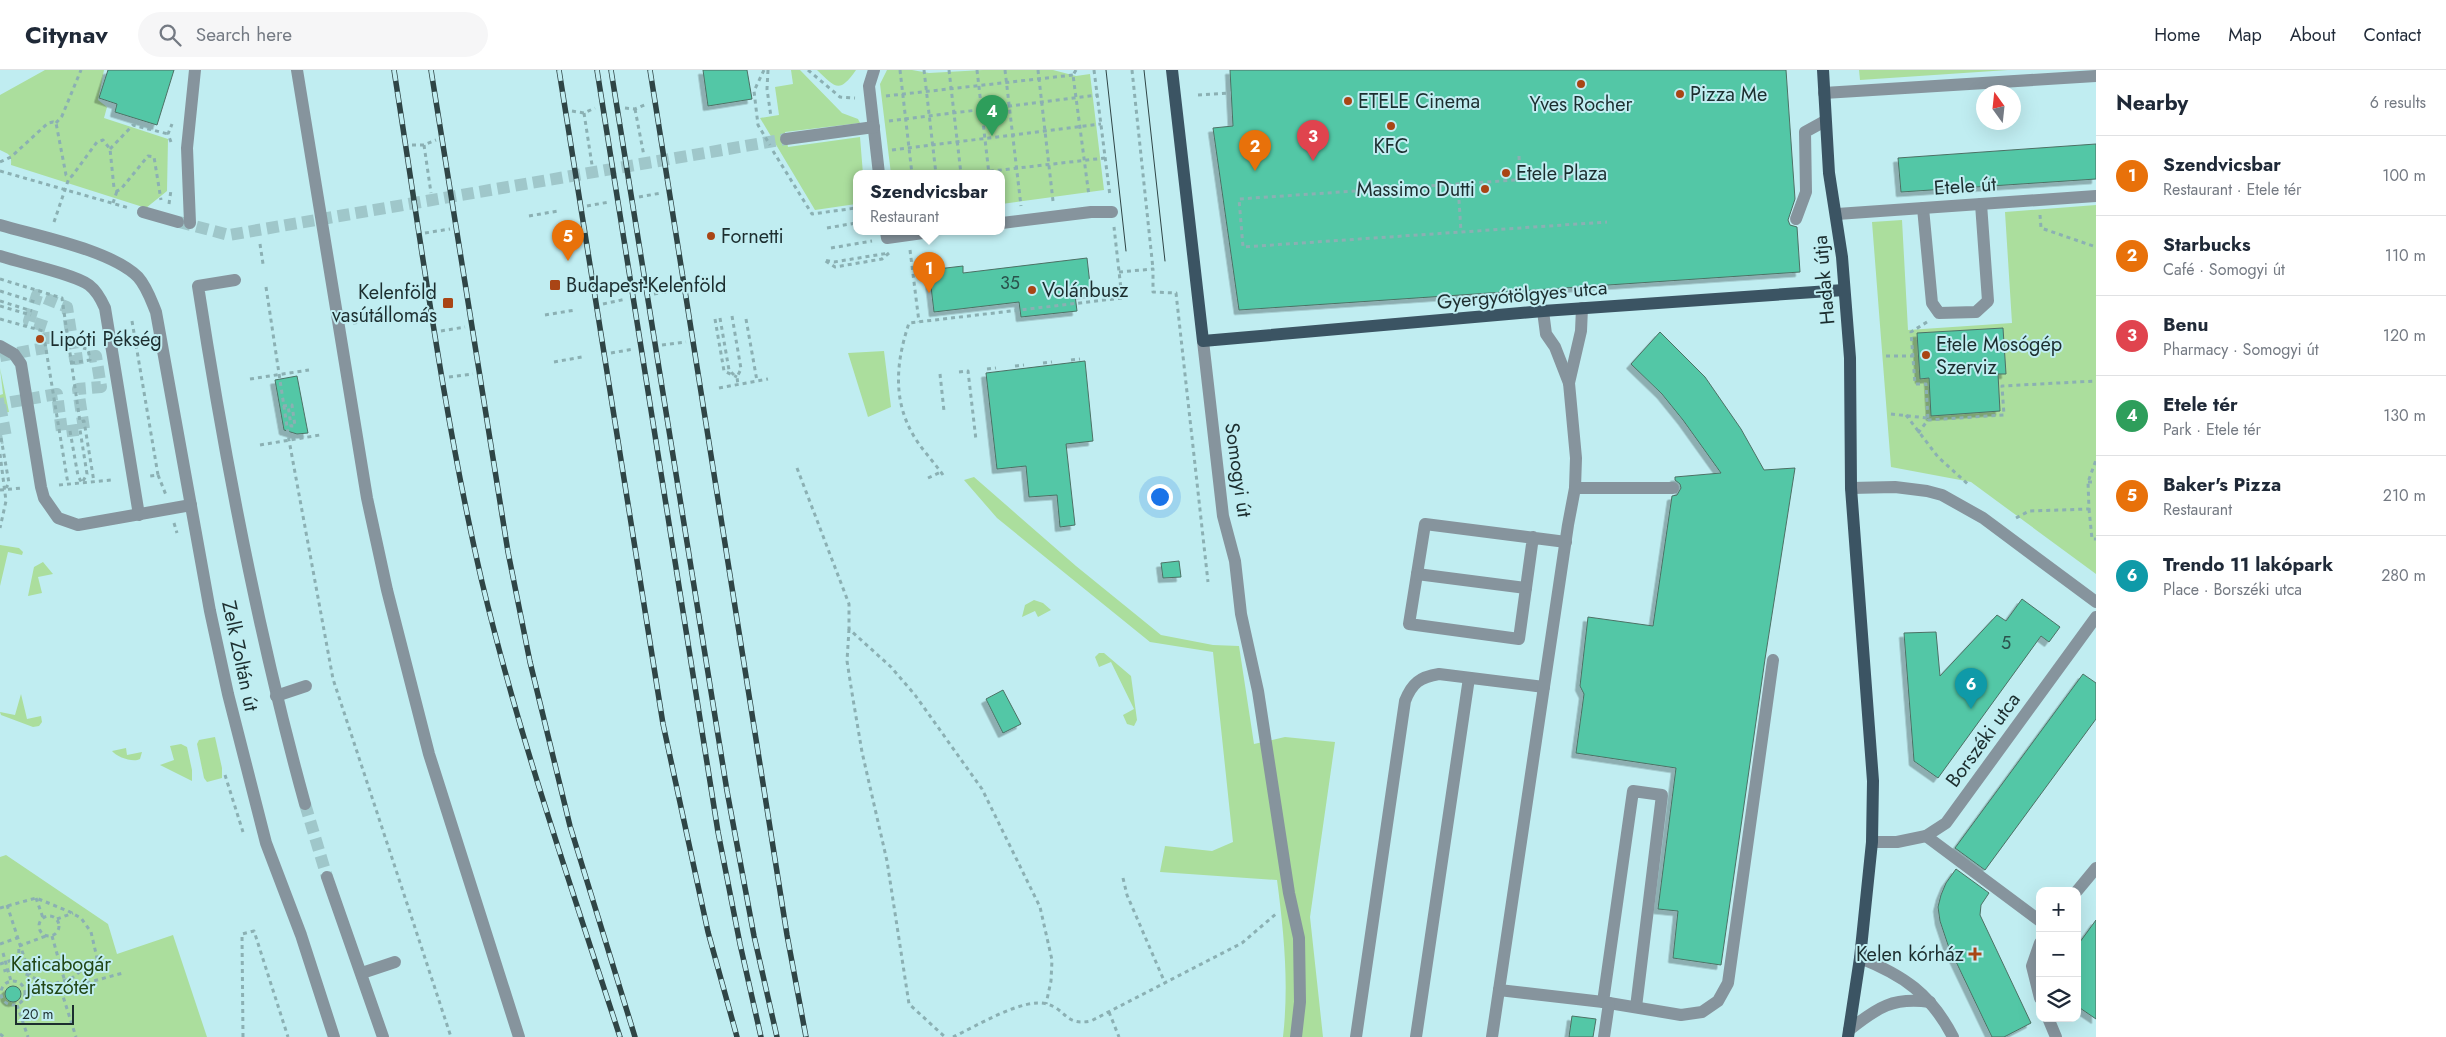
<!DOCTYPE html>
<html lang="en">
<head>
<meta charset="utf-8">
<style>
  body { margin:0; font-family:Jost,sans-serif; background:#f6f6f7; color:#1f2937 }
  .controls { position:absolute; right:15px; bottom:15px; display:grid; overflow:hidden; border-radius:10px; box-shadow:0 5px 20px #0002 }
  .controls button { width:45px; height:45px; display:grid; place-items:center; padding:0; border:0; border-bottom:1px solid #e0e1e3; background:#fff; color:#1f2937; font:25px sans-serif }
  .compass { position:absolute; left:1976px; top:15px; width:45px; height:45px; border-radius:50%; background:#fff; box-shadow:0 5px 20px #0002; rotate:345deg }
  .scale { position:absolute; left:15px; bottom:12px; width:59px; box-sizing:border-box; padding-left:5px; border:2px solid #1c2e2f; border-top:0; font-size:14px; line-height:18px; white-space:nowrap; color:#1c2e2f; -webkit-text-stroke:4px #c0edf1; paint-order:stroke }
  .you { position:absolute; left:1159px; top:426px; width:18px; height:18px; margin:-12px; border:4px solid #fff; border-radius:50%; background:#1a73e8; box-shadow:0 0 0 8px #1a73e833 }
  .badge { display:grid; place-items:center; width:32px; height:32px; border-radius:50%; background:#0b8043; color:#fff; font-size:16px; font-weight:700 }
  .pin { position:absolute; translate:-50% -41px; filter:drop-shadow(0 1px 2px #0008) }
  .pin::after { content:''; position:absolute; top:26px; width:18px; height:15px; background:inherit; clip-path:polygon(0 0,100% 0,50% 100%) }
  .popup { position:absolute; left:853px; top:100px; width:152px; height:65px; box-sizing:border-box; display:grid; place-content:center; border-radius:10px; background:#fff; filter:drop-shadow(0 1px 4px #0005); font-size:16px; white-space:nowrap; color:#747a83 }
  .popup b { font-size:19px; color:#1f2937 }
  .popup::after { content:''; position:absolute; left:50%; top:100%; margin-left:-10px; border:10px solid transparent; border-top-color:#fff }
  .list { margin:0; padding:0; list-style:none }
  h2 { display:flex; justify-content:space-between; align-items:center; height:65px; margin:0; padding:0 20px; font-size:21px }
  h2 small { font-size:16px; font-weight:400; color:#747a83 }
  .list li { display:grid; grid-template-columns:32px 1fr auto; gap:15px; align-items:center; box-sizing:border-box; height:80px; padding:0 20px; border-top:1px solid #e0e1e3 }
  .list b { display:block; font-size:19px; white-space:nowrap }
  .list p { margin:0; font-size:16px; white-space:nowrap; color:#747a83 }
  .list em { font-size:16px; font-style:normal; color:#747a83 }
  .icon { flex:none; width:28px; height:28px; fill:none; stroke:currentColor; stroke-width:2; stroke-linecap:round; stroke-linejoin:round }
  .map { position:relative; flex:none; width:2096px; height:967px; overflow:hidden }
  header { display:flex; align-items:center; gap:30px; box-sizing:border-box; height:70px; padding:0 25px; background:#fff; border-bottom:1px solid #e0e1e3 }
  header strong { font-size:24px }
  nav { display:flex; gap:28px; margin-inline-start:auto; font-size:18px }
  .search { width:350px; height:45px; background:#f6f6f7; display:flex; align-items:center; gap:12px; box-sizing:border-box; padding:0 18px; border-radius:28px; color:#747a83; font-size:19px }
  main { display:flex }
  aside { flex:1; background:#fff }
  .map>svg:first-child { display:block }
  .green { fill:#abde9d }
  .building { fill:#52c7a6; stroke:#4d7165; filter:url(#shadow) }
  .lines { fill:none; stroke-linecap:round; stroke-linejoin:round }
  .minor-tunnel { stroke:#9fc7ca; stroke-width:12; stroke-dasharray:12 6; stroke-linecap:butt }
  .path { stroke:#8bb0b3; stroke-width:3; stroke-dasharray:4 4; stroke-linecap:butt }
  .minor { stroke:#86949d; stroke-width:12 }
  .major { stroke:#3b5463; stroke-width:12 }
  .tram { stroke:#2f4546; stroke-width:1 }
  .rail-casing { stroke:#2f4546; stroke-width:5.5 }
  .rail { stroke:#c0edf1; stroke-width:4; stroke-dasharray:11; stroke-linecap:butt }
  .poi-dot { fill:#a94515; stroke:#c0edf1; stroke-width:2 }
  .labels { text-anchor:middle; dominant-baseline:central; stroke-width:4; stroke-linejoin:round; paint-order:stroke }
  .number-label { font-size:18px; fill:#2a544d }
  .poi-label { font-size:20px; fill:#1c2e2f; stroke:#c0edf1; text-anchor:start }
  .street-label { font-size:20px; fill:#1c2e2f; stroke:#c0edf1 }
  .park-label { font-size:20px; fill:#204514; stroke:#c0edf1 }
</style>
</head>
<body>
<header>
<strong>Citynav</strong>
<div class="search"><svg class="icon" aria-label="search" viewBox="0 0 24 24"><circle cx="10" cy="10" r="6"/><path d="M15 15l6 6"/></svg>Search here</div>
<nav><a>Home</a><a>Map</a><a>About</a><a>Contact</a></nav>
</header>
<main>
<div class="map">
<svg width="2096" height="967" viewBox="0 0 2096 967">
  <defs>
    <filter id="shadow"><feDropShadow dx="-4.5" dy="4.5" stdDeviation="0" flood-color="#0004"/></filter>
  </defs>
  <rect width="100%" height="100%" fill="#c0edf1"/>
  <g class="green">
    <path d="M45,0h59l-6,30 9,7 -3,11 64,21 -1,52 -21,17 -135,-43c1,-10 -2,-11 -11,-15v-55z"/>
    <path d="M791,0h9l42,43 16,6 2,4 -75,9 3,15 72,-10 3,37h-7v30l-41,6 -55,-92 19,-3 -4,-28 18,-3z"/>
    <path d="M817,0h39c-17,24 -20,18 -39,0z"/>
    <path d="M887,0h25l17,3 54,-3h70l23,6 14,-2 14,116 -102,14v-30h-111l-11,-90z"/>
    <path d="M1859,0h149l-148,10z"/>
    <path d="M2096,135v369l-125,-92 -80,-15 -19,-245 30,-2 6,110 104,-7 -7,-111z"/>
    <path d="M884,281l7,56 -23,10 -20,-64z"/>
    <path d="M0,298l9,44 -9,1v-18l3,-1z"/>
    <path d="M974,407l102,89 85,69 52,10 26,1 15,98 31,-7 50,5 -25,175 13,120h-40c6,-53 1,-104 -6,-157l-117,-8 5,-26 47,5 21,-9 -20,-190 -63,-10 -153,-124 -33,-38z"/>
    <path d="M0,475l19,3 4,4 -1,3 -14,-3 -8,34z"/>
    <path d="M43,492l10,12 -15,3 4,16 -14,3 6,-29z"/>
    <path d="M1034,530l9,3 8,7 -13,7 -3,-6 -13,6 3,-12z"/>
    <path d="M1099,583h5l27,23 6,44 -3,6 -7,-2 -4,-9 11,-6 -23,-47 -12,5 -4,-10z"/>
    <path d="M21,624l6,25 14,-3 1,6 -3,4 -6,1 -32,-12 -1,-3 15,3z"/>
    <path d="M215,667l7,31v10l-15,4 -3,-4 -7,-34 2,-4z"/>
    <path d="M181,674l6,3 5,23v11l-32,-16 14,-5 -4,-14z"/>
    <path d="M126,678l1,7 15,-3 -2,7c-7,4 -23,-2 -28,-8z"/>
    <path d="M6,785l102,69 9,30 56,-19 34,102h-207v-180z"/>
  </g>
  <g class="building">
    <path d="M108,0h66l-17,55 -42,-13 2,-8 -18,-6z"/>
    <path d="M703,0h44l5,29 -44,7z"/>
    <path d="M1230,0h556l9,129 -7,21 2,5 7,2 3,45 -561,38 -26,-182 20,-2z"/>
    <path d="M2096,74v35l-195,13 -3,-34z"/>
    <path d="M1087,188l4,35 -16,2 2,16 -56,6 -2,-15 -85,10 -5,-42 34,-4v7z"/>
    <path d="M2003,258l3,46h-8l2,37 -69,5 -2,-38 -9,1 -3,-46z"/>
    <path d="M1660,262l45,45 36,52 23,41 31,-2 -30,191 -44,306 -48,-7 5,-47 -20,-2 18,-141 -100,-15 8,-59 -4,-8 8,-69 65,9 19,-130 5,-1 4,-7 -1,-4 -5,-4v-3l46,-4 -38,-53 -21,-26 -31,-30z"/>
    <path d="M1085,291l8,80 -27,3 9,81 -15,2 -3,-32 -28,2 -3,-31 -29,3 -11,-96z"/>
    <path d="M297,306l11,57 -11,1 -13,-4 -9,-50z"/>
    <path d="M1179,491l2,16 -18,1 -2,-15z"/>
    <path d="M2022,529l38,28 -11,15 -8,-6 -103,142 -24,-17 -10,-128 32,-1 4,44 57,-61 9,6z"/>
    <path d="M2083,604l13,9v36l-111,151 -30,-22z"/>
    <path d="M1003,620l18,34 -18,9 -17,-34z"/>
    <path d="M1956,799l33,24 -8,12 -1,10 51,108 -27,14h-12l-44,-92 -8,-24 -2,-14 3,-12 5,-12z"/>
    <path d="M2096,850v99l-19,-13v-60z"/>
    <circle cx="13" cy="924" r="8"/>
    <path d="M1572,946l24,3 -3,18h-24z"/>
  </g>
  <g class="lines">
    <g class="minor-tunnel">
      <path d="M179,152l50,13 557,-96"/>
      <path d="M0,286l50,-9 -3,-20 -18,-6 8,-26 30,12 8,52 21,-3 5,31 -23,2 6,40 -22,3 -5,-38 -57,10"/>
      <path d="M0,335l6,32 -6,1"/>
      <path d="M305,734l22,73"/>
    </g>
    <g class="path">
      <path d="M764,0l-10,21 4,34 12,20"/>
      <path d="M768,0l-1,19 4,28"/>
      <path d="M808,0l32,27 15,1"/>
      <path d="M900,0l12,104"/>
      <path d="M924,0l12,104"/>
      <path d="M949,0l12,104"/>
      <path d="M977,0l12,104"/>
      <path d="M1005,0l16,136"/>
      <path d="M1038,0l15,131"/>
      <path d="M1076,0l-3,5 16,121"/>
      <path d="M1094,0l16,126"/>
      <path d="M1132,0l21,199"/>
      <path d="M1198,25l33,-2"/>
      <path d="M886,26l187,-21"/>
      <path d="M625,38l10,1 12,-5"/>
      <path d="M635,39l9,47"/>
      <path d="M572,41l12,2 11,-5"/>
      <path d="M584,43l8,52"/>
      <path d="M889,51l209,-26"/>
      <path d="M56,53l6,-7 19,-46"/>
      <path d="M171,72l-3,-8 4,-10"/>
      <path d="M412,75h12l12,-5"/>
      <path d="M424,75l7,48"/>
      <path d="M110,79l23,-24 35,9"/>
      <path d="M892,80l209,-26"/>
      <path d="M773,81l39,63 44,-6"/>
      <path d="M1519,86l1,24"/>
      <path d="M0,92l11,-5 37,-34 5,-1 3,1 10,52 3,3"/>
      <path d="M0,101l129,37"/>
      <path d="M966,104l139,-16"/>
      <path d="M1603,104l-364,25 4,48 364,-25"/>
      <path d="M1458,114l3,48"/>
      <path d="M639,127l22,-4"/>
      <path d="M113,133l4,-12"/>
      <path d="M169,134l2,-14"/>
      <path d="M587,136l22,-4"/>
      <path d="M2040,145l1,13 55,19"/>
      <path d="M529,146l29,-5"/>
      <path d="M54,152l15,-44 3,-2 25,-34 6,-2 7,9 4,39 3,3 4,-2 27,-33 6,1 7,43"/>
      <path d="M827,158l29,-5"/>
      <path d="M425,163l25,-4"/>
      <path d="M260,174l3,20"/>
      <path d="M831,178l41,-7"/>
      <path d="M910,180l9,72"/>
      <path d="M889,183l-7,6 -47,8 -11,-7 10,2z"/>
      <path d="M1119,202l34,-3v23l23,1 32,289"/>
      <path d="M0,209l62,19 18,124 4,-1 10,61"/>
      <path d="M266,217l23,153 44,239 118,358"/>
      <path d="M0,221l35,11"/>
      <path d="M654,224l23,-4"/>
      <path d="M0,231l32,10"/>
      <path d="M603,234l23,-5"/>
      <path d="M0,236l31,9"/>
      <path d="M545,245l30,-5"/>
      <path d="M352,246l26,-5"/>
      <path d="M732,246l9,53 -4,8 1,8"/>
      <path d="M720,248l9,52 5,5"/>
      <path d="M0,249l43,12 25,153"/>
      <path d="M715,249l9,52 13,6"/>
      <path d="M746,249l11,62"/>
      <path d="M352,250l27,-5"/>
      <path d="M132,251l26,154 -8,1"/>
      <path d="M1927,252l-16,10 4,52h11l2,36"/>
      <path d="M353,253l27,-4"/>
      <path d="M441,261l24,-4"/>
      <path d="M662,275l24,-3"/>
      <path d="M611,283l23,-4"/>
      <path d="M1886,286h27"/>
      <path d="M1071,290l9,-1"/>
      <path d="M554,292l28,-5"/>
      <path d="M71,293l19,-3 -2,-11 -5,-1"/>
      <path d="M1043,293l9,-1"/>
      <path d="M1015,296l9,-1"/>
      <path d="M987,299l9,-1"/>
      <path d="M959,302l9,-1 8,69"/>
      <path d="M940,304l4,37"/>
      <path d="M449,307l24,-3"/>
      <path d="M250,309l59,-9"/>
      <path d="M719,318l49,-9"/>
      <path d="M283,336l9,-1 3,21h-4l-3,-21"/>
      <path d="M1891,344l36,4"/>
      <path d="M1906,345l32,42 32,29"/>
      <path d="M70,361l8,45 4,7 5,-9 -7,-44"/>
      <path d="M1918,363l10,-13 76,-5 -2,-29 94,-5"/>
      <path d="M1,368l8,45 -3,5"/>
      <path d="M260,375l60,-10"/>
      <path d="M0,384l6,47 -6,27"/>
      <path d="M797,398l52,136v25l42,38 24,28 67,94 58,118 12,53 -1,21 -5,23"/>
      <path d="M158,405l8,20"/>
      <path d="M943,405c-9,-13 -20,-24 -28,-37 -23,-37 -19,-76 -6,-115l213,-25 -8,-71"/>
      <path d="M928,408l13,-6"/>
      <path d="M2088,412h8"/>
      <path d="M59,415l53,-5"/>
      <path d="M0,420l22,-2"/>
      <path d="M2089,439l3,30h4"/>
      <path d="M2016,448l13,-7 60,-2 -1,-27 8,-22"/>
      <path d="M174,453l3,10"/>
      <path d="M849,559l-2,32 5,32 10,59 25,109 22,143 36,33"/>
      <path d="M225,705l18,57"/>
      <path d="M1123,808l4,17 38,88"/>
      <path d="M36,828l7,20"/>
      <path d="M7,835l23,70"/>
      <path d="M0,838l36,-10 32,13 13,7 10,14 6,26 -25,20 -18,6 -12,-2 -28,-14 -14,4"/>
      <circle cx="49" cy="856" r="10"/>
      <path d="M57,849l16,-6"/>
      <path d="M52,866l13,46"/>
      <path d="M0,874l17,-6"/>
      <path d="M19,876l27,-10"/>
      <path d="M3,883l8,28"/>
      <path d="M0,894l18,-6"/>
      <path d="M18,899l1,-23"/>
      <circle cx="13" cy="923" r="12"/>
      <path d="M61,920l15,47"/>
      <path d="M24,926l25,-3 74,-20"/>
      <path d="M17,935l11,32"/>
      <path d="M1109,942l10,25"/>
      <path d="M0,964l4,3"/>
      <path d="M243,967l-1,-103 12,-3 34,106"/>
      <path d="M953,967c22,-10 70,-40 94,-33 20,6 18,22 44,17l151,-78 35,-30"/>
    </g>
    <g class="minor">
      <path d="M297,0l70,428 20,92 42,164 90,283"/>
      <path d="M874,0l-5,16 10,88"/>
      <path d="M1824,23l272,-17"/>
      <path d="M786,69l88,-12"/>
      <path d="M1923,138l9,95 7,10 37,-1 12,-11 -7,-97"/>
      <path d="M143,142l35,10"/>
      <path d="M1837,144l259,-18"/>
      <path d="M1796,149l10,-27 -1,-60 20,-11"/>
      <path d="M190,153l-3,-75 8,-78"/>
      <path d="M1002,153l89,-11h21"/>
      <path d="M0,155c37,11 111,25 138,52 9,10 13,23 18,35l54,299 18,83 38,149 35,92 33,102"/>
      <path d="M886,162l1,6 43,-6"/>
      <path d="M0,186c21,7 74,18 89,29 8,6 12,14 16,23l34,207"/>
      <path d="M235,210l-37,6c27,175 60,348 107,518"/>
      <path d="M1543,241l3,23 9,13 14,36"/>
      <path d="M1203,271l20,175 12,45 6,53 17,77 31,202 10,45 1,64 -4,35"/>
      <path d="M0,276l14,8 7,10 20,123 3,11 14,20 20,7 113,-20"/>
      <path d="M1575,418h98"/>
      <path d="M1851,418l44,-1 32,4 15,4 41,23 113,84"/>
      <path d="M1533,467l-14,102 -110,-15 16,-100 141,18"/>
      <path d="M1417,504l109,14"/>
      <path d="M276,626l30,-10"/>
      <path d="M1926,766l114,85"/>
      <path d="M1872,772h25l29,-6 20,-13 150,-206"/>
      <path d="M327,807l56,160"/>
      <path d="M2077,821l19,-23"/>
      <path d="M2040,873l-8,23 8,32"/>
      <path d="M1860,888c43,17 71,36 93,79"/>
      <path d="M362,903l33,-11"/>
      <path d="M1499,920l104,12 78,13 21,-3 16,-11 10,-18 45,-323"/>
      <path d="M1603,932l30,-211 29,4 -26,212"/>
      <path d="M2048,948l8,19"/>
      <path d="M1849,960c29,-23 44,-33 81,-28"/>
      <path d="M1356,967l49,-336c7,-18 15,-24 34,-27l105,13"/>
      <path d="M1416,967l53,-359"/>
      <path d="M1492,967l76,-512 7,-37 1,-30 -7,-75 12,-52 1,-23"/>
      <path d="M1604,967l5,-34"/>
    </g>
    <g class="major">
      <path d="M1172,0l31,271 340,-30 301,-21"/>
      <path d="M1823,0l6,103 13,84 8,101 1,130 22,293 -1,61 -12,116 -12,79"/>
    </g>
    <g class="tram">
      <path d="M1106,0l20,181"/>
      <path d="M1144,0l21,191"/>
    </g>
    <defs>
      <g id="rail">
        <path d="M394,0c27,171 49,344 88,512 37,155 89,304 138,455"/>
        <path d="M431,0l77,482 22,110 40,164 65,211"/>
        <path d="M559,0l104,654 45,208 29,105"/>
        <path d="M597,0l121,762 22,112 21,93"/>
        <path d="M611,0l116,721 27,145 23,101"/>
        <path d="M650,0l137,865 19,102"/>
      </g>
    </defs>
    <use href="#rail" class="rail-casing"/>
    <use href="#rail" class="rail"/>
  </g>
  <g class="poi-dot">
    <circle cx="1581" cy="14" r="5"/>
    <circle cx="1680" cy="24" r="5"/>
    <circle cx="1348" cy="31" r="5"/>
    <circle cx="1391" cy="56" r="5"/>
    <circle cx="1506" cy="103" r="5"/>
    <circle cx="1485" cy="119" r="5"/>
    <circle cx="711" cy="166" r="5"/>
    <rect x="549" y="209" width="12" height="12" rx="2.5"/>
    <circle cx="1032" cy="220" r="5"/>
    <rect x="442" y="227" width="12" height="12" rx="2.5"/>
    <circle cx="40" cy="269" r="5"/>
    <circle cx="1926" cy="285" r="5"/>
    <path d="M1972.5 876.5h5v5h5v5h-5v5h-5v-5h-5v-5h5z"/>
  </g>
  <g class="labels">
    <g class="number-label">
      <text x="1010" y="213">35</text>
      <text x="2006" y="573">5</text>
    </g>
    <g class="poi-label">
      <text x="1690" y="24">Pizza Me</text>
      <text x="1358" y="31">ETELE Cinema</text>
      <text x="1581" y="34" text-anchor="middle">Yves Rocher</text>
      <text x="1391" y="76" text-anchor="middle">KFC</text>
      <text x="1516" y="103">Etele Plaza</text>
      <text x="1475" y="119" text-anchor="end">Massimo Dutti</text>
      <text x="721" y="166">Fornetti</text>
      <text x="566" y="215">Budapest-Kelenföld</text>
      <text x="1042" y="220">Volánbusz</text>
      <text x="437" y="222" text-anchor="end">Kelenföld<tspan x="437" dy="23">vasútállomás</tspan></text>
      <text x="50" y="269">Lipóti Pékség</text>
      <text x="1936" y="274">Etele Mosógép<tspan x="1936" dy="23">Szerviz</tspan></text>
      <text x="1964" y="884" text-anchor="end">Kelen kórház</text>
    </g>
    <g class="street-label">
      <text transform="translate(1965 116) rotate(-4)">Etele út</text>
      <text transform="translate(1824 210) rotate(-95)">Hadak útja</text>
      <text transform="translate(1522 225) rotate(-5)">Gyergyótölgyes utca</text>
      <text transform="translate(1238 400) rotate(82)">Somogyi út</text>
      <text transform="translate(240 586) rotate(78)">Zelk Zoltán út</text>
      <text transform="translate(1983 670) rotate(-54)">Borszéki utca</text>
    </g>
    <g class="park-label">
      <text x="61" y="894">Katicabogár<tspan x="61" dy="23">játszótér</tspan></text>
    </g>
  </g>
</svg>
<div class="controls">
<button>+</button>
<button>−</button>
<button><svg class="icon" aria-label="layers" viewBox="0 0 24 24"><path d="M12 4l9 5-9 5-9-5zM3 14l9 5 9-5"/></svg></button>
</div>
<svg class="compass" viewBox="-18 -18 36 36"><path d="M0-13l5 13h-10z" fill="#e53935"/><path d="M0 13l5-13h-10z" fill="#747a83"/></svg>
<div class="scale">20 m</div>
<div class="you"></div>
<div class="pin badge" style="left:929px;top:223px;background:#e8710a">1</div>
<div class="popup"><b>Szendvicsbar</b>Restaurant</div>
<div class="pin badge" style="left:1255px;top:101px;background:#e8710a">2</div>
<div class="pin badge" style="left:1313px;top:91px;background:#e0444e">3</div>
<div class="pin badge" style="left:992px;top:66px;background:#2e9e5b">4</div>
<div class="pin badge" style="left:568px;top:191px;background:#e8710a">5</div>
<div class="pin badge" style="left:1971px;top:639px;background:#0f9aa8">6</div>
</div>
<aside>
<h2>Nearby<small>6 results</small></h2>
<ul class="list">
<li><span class="badge" style="background:#e8710a">1</span><div><b>Szendvicsbar</b><p>Restaurant · Etele tér</p></div><em>100 m</em></li>
<li><span class="badge" style="background:#e8710a">2</span><div><b>Starbucks</b><p>Café · Somogyi út</p></div><em>110 m</em></li>
<li><span class="badge" style="background:#e0444e">3</span><div><b>Benu</b><p>Pharmacy · Somogyi út</p></div><em>120 m</em></li>
<li><span class="badge" style="background:#2e9e5b">4</span><div><b>Etele tér</b><p>Park · Etele tér</p></div><em>130 m</em></li>
<li><span class="badge" style="background:#e8710a">5</span><div><b>Baker's Pizza</b><p>Restaurant</p></div><em>210 m</em></li>
<li><span class="badge" style="background:#0f9aa8">6</span><div><b>Trendo 11 lakópark</b><p>Place · Borszéki utca</p></div><em>280 m</em></li>
</ul>
</aside>
</main>
</body>
</html>
